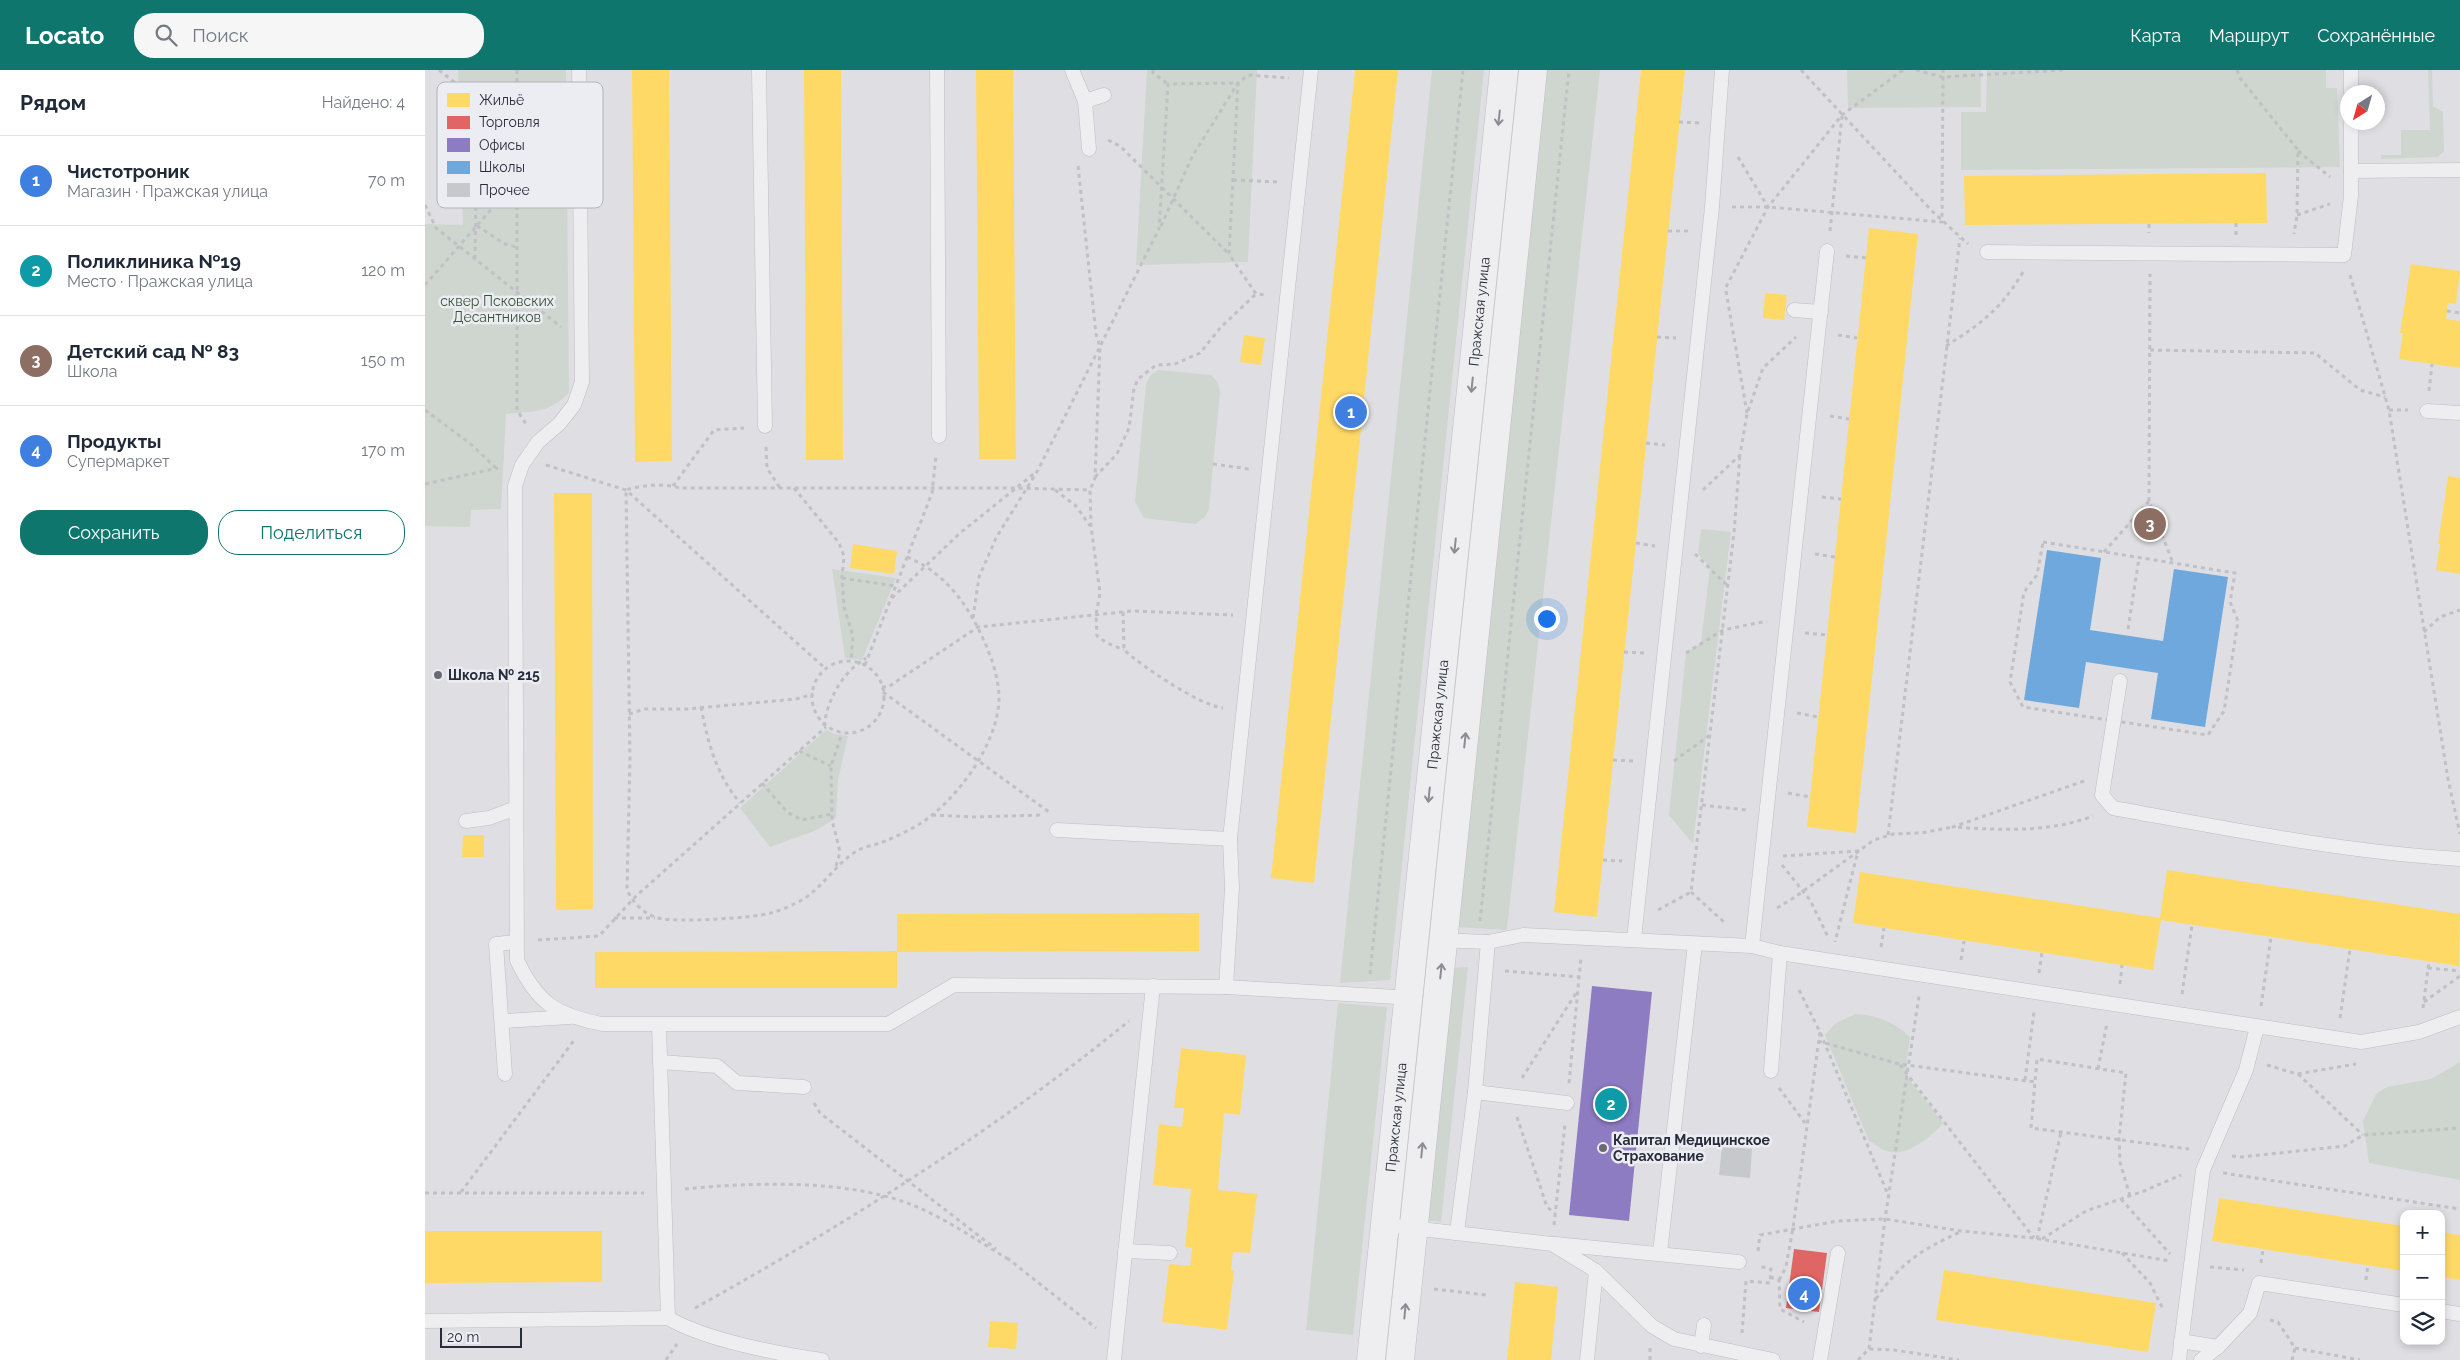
<!DOCTYPE html>
<html lang="ru">
<head>
<meta charset="utf-8">
<style>
  body { margin:0; font-family:Raleway,sans-serif; background:#f6f6f7; color:#1f2937 }
  .controls { position:absolute; right:15px; bottom:15px; display:grid; overflow:hidden; border-radius:10px; box-shadow:0 2px 8px #0003 }
  .controls button { width:45px; height:45px; display:grid; place-items:center; padding:0; border:0; border-bottom:1px solid #e0e1e3; background:#fff; color:#1f2937; font:25px sans-serif }
  .compass { position:absolute; left:1915px; top:15px; width:45px; height:45px; border-radius:50%; background:#fff; box-shadow:0 2px 8px #0003; rotate:217deg }
  .scale { position:absolute; left:15px; bottom:12px; width:82px; box-sizing:border-box; padding-left:5px; border:2px solid #282b39; border-top:0; font-size:14px; line-height:18px; white-space:nowrap; color:#282b39; -webkit-text-stroke:4px #ecedf3; paint-order:stroke }
  .you { position:absolute; left:1121px; top:548px; width:18px; height:18px; margin:-12px; border:4px solid #fff; border-radius:50%; background:#1a73e8; box-shadow:0 0 0 8px #1a73e833 }
  .badge { display:grid; place-items:center; width:32px; height:32px; border-radius:50%; background:#0f766e; color:#fff; font-size:16px; font-weight:700 }
  .pin { position:absolute; translate:-50% -50%; border:2px solid #fff; box-shadow:0 1px 5px #0006 }
  .list { margin:0; padding:0; list-style:none }
  h2 { display:flex; justify-content:space-between; align-items:center; height:65px; margin:0; padding:0 20px; font-size:21px }
  h2 small { font-size:16px; font-weight:400; color:#747a83 }
  .list li { display:grid; grid-template-columns:32px 1fr auto; gap:15px; align-items:center; box-sizing:border-box; height:90px; padding:0 20px; border-top:1px solid #e0e1e3 }
  .list b { display:block; font-size:19px; white-space:nowrap }
  .list p { margin:0; font-size:16px; white-space:nowrap; color:#747a83 }
  .list em { font-size:16px; font-style:normal; color:#747a83 }
  .actions { display:flex; gap:10px; padding:15px 20px }
  .actions a { flex:1; padding:11px 0; border:1px solid #0f766e; border-radius:20px; text-align:center; font-size:18px; color:#0f766e }
  .actions .main { background:#0f766e; color:#fff }
  .icon { flex:none; width:28px; height:28px; fill:none; stroke:currentColor; stroke-width:2; stroke-linecap:round; stroke-linejoin:round }
  .map { position:relative; flex:none; width:2035px; height:1290px; overflow:hidden }
  header { display:flex; align-items:center; gap:30px; box-sizing:border-box; height:70px; padding:0 25px; background:#0f766e; color:#fff }
  header strong { font-size:24px }
  nav { display:flex; gap:28px; margin-inline-start:auto; font-size:18px }
  .search { width:350px; height:45px; background:#f6f6f7; display:flex; align-items:center; gap:12px; box-sizing:border-box; padding:0 18px; border-radius:20px; color:#747a83; font-size:19px }
  main { display:flex }
  aside { flex:1; background:#fff }
  .map>svg:first-child { display:block }
  .green { fill:#ced6cf }
  .homes { fill:#ffd966 }
  .shops { fill:#e06666 }
  .offices { fill:#8e7cc3 }
  .schools { fill:#6fa8dc }
  .building { fill:#c7c8cb }
  .lines { fill:none; stroke-linecap:round; stroke-linejoin:round }
  .service-casing { stroke:#bdbdc1; stroke-width:15 }
  .minor-casing { stroke:#bdbdc1; stroke-width:29 }
  .path { stroke:#c0c0c5; stroke-width:3; stroke-dasharray:4 4; stroke-linecap:butt }
  .service { stroke:#eeeef0; stroke-width:14 }
  .minor { stroke:#eeeef0; stroke-width:28 }
  .oneway { stroke:#8b8c94 }
  .poi-dot { fill:#686a74; stroke:#ecedf3; stroke-width:2 }
  .labels { text-anchor:middle; dominant-baseline:central; stroke-width:5; stroke-linejoin:round; paint-order:stroke }
  .park-label { font-size:14px; fill:#375337; stroke:#ecedf3 }
  .street-label { font-size:14px; fill:#282b39; stroke:#ecedf3 }
  .poi-label { font-size:14px; font-weight:bold; fill:#282b39; stroke:#ecedf3; text-anchor:start }
  .key { fill:#ecedf3; stroke:#b1b3bb; stroke-width:1 }
  .key-label { font-size:14px; fill:#282b39 }
</style>
</head>
<body>
<header>
<strong>Locato</strong>
<div class="search"><svg class="icon" aria-label="search" viewBox="0 0 24 24"><circle cx="10" cy="10" r="6"/><path d="M15 15l6 6"/></svg>Поиск</div>
<nav><a>Карта</a><a>Маршрут</a><a>Сохранённые</a></nav>
</header>
<main>
<aside>
<h2>Рядом<small>Найдено: 4</small></h2>
<ul class="list">
<li><span class="badge" style="background:#3f7fe0">1</span><div><b>Чистотроник</b><p>Магазин · Пражская улица</p></div><em>70 m</em></li>
<li><span class="badge" style="background:#0f9aa8">2</span><div><b>Поликлиника №19</b><p>Место · Пражская улица</p></div><em>120 m</em></li>
<li><span class="badge" style="background:#8d6e63">3</span><div><b>Детский сад № 83</b><p>Школа</p></div><em>150 m</em></li>
<li><span class="badge" style="background:#3f7fe0">4</span><div><b>Продукты</b><p>Супермаркет</p></div><em>170 m</em></li>
</ul>
<div class="actions"><a class="main">Сохранить</a><a>Поделиться</a></div>
</aside>
<div class="map">
<svg width="2035" height="1290" viewBox="0 0 2035 1290">
  <rect width="100%" height="100%" fill="#dfdfe3"/>
  <g class="green">
    <path d="M33,0h108l3,323c-22,21 -34,18 -63,21l-5,95 -30,1 -1,17 -45,-1v-302l38,1z"/>
    <path d="M722,0h110l-9,192 -112,3z"/>
    <path d="M1007,0h52l-94,910 -50,3z"/>
    <path d="M1120,0h55l-93,860 -52,-3z"/>
    <path d="M1422,0h134v37l-133,1z"/>
    <path d="M1562,0h339v18h11l3,79 -379,3v-58h25z"/>
    <path d="M2003,0h4l1,36 10,6 1,39 -6,6 -57,2v-4h20v-25h29z"/>
    <path d="M733,300l53,5 6,6 3,10 -11,118 -4,8 -10,7 -51,-6 -9,-16 11,-118 4,-8z"/>
    <path d="M1276,459l30,3 -38,312 -24,-29 17,-162 15,-10 9,-76 -12,-13z"/>
    <path d="M407,499l64,9 -34,82 -17,-2z"/>
    <path d="M401,660l9,4 13,2 -10,44 -2,38 -19,12 -47,17 -30,-39z"/>
    <path d="M1043,897l-27,255 -15,-2 25,-252z"/>
    <path d="M913,933l49,4 -34,328 -47,-5z"/>
    <path d="M1430,944c20,0 41,9 55,23l-5,37 38,49c-10,12 -35,33 -52,29 -7,-1 -15,-7 -22,-11l-44,-106 11,-12z"/>
    <path d="M2035,992v118l-91,-17 -6,-42 13,-27 11,-7 44,-8z"/>
  </g>
  <g class="homes">
    <path d="M207,0h37l3,391 -37,1z"/>
    <path d="M379,0h37l2,390h-37z"/>
    <path d="M551,0h37l3,389h-37z"/>
    <path d="M930,0h43l-84,813 -43,-5z"/>
    <path d="M1216,0h44l-88,847 -43,-5z"/>
    <path d="M1841,103l1,50 -302,2 -1,-49z"/>
    <path d="M1444,158l49,6 -62,599 -49,-6z"/>
    <path d="M1986,194l49,7 -4,33 -8,-1 -2,16 14,2v47l-61,-9 4,-26h-3z"/>
    <path d="M1340,223l22,2 -3,25 -21,-2z"/>
    <path d="M819,265l21,3 -4,27 -21,-3z"/>
    <path d="M2023,406l12,2v96l-24,-4 4,-26h-2z"/>
    <path d="M129,423h38l1,416 -37,1z"/>
    <path d="M428,474l44,7 -3,23 -44,-6z"/>
    <path d="M38,765h21v22h-22z"/>
    <path d="M1742,800l293,44 -1,52 -298,-46 -8,50 -300,-47 7,-51 300,46z"/>
    <path d="M774,843v38l-302,1v-38z"/>
    <path d="M472,881v37h-302v-36z"/>
    <path d="M756,978l65,7 -6,60 -16,-2 -6,77 39,4 -7,59 -17,-1 -2,18 3,1 -7,59 -65,-8 7,-58 21,2 2,-18 -7,-1 6,-58 -38,-4 6,-61 23,3 2,-19h-10z"/>
    <path d="M1794,1128l185,28v45l-192,-30z"/>
    <path d="M0,1161h177v51l-177,1z"/>
    <path d="M2016,1162l19,3v45l-19,-3z"/>
    <path d="M1519,1200l212,33 -8,49 -212,-32z"/>
    <path d="M1090,1212l43,5 -7,73h-44z"/>
    <path d="M565,1251l28,2 -2,26 -28,-2z"/>
  </g>
  <path class="shops" d="M1369,1179l33,4 -8,59 -33,-4z"/>
  <path class="offices" d="M1167,916l60,6 -23,229 -60,-6z"/>
  <path class="schools" d="M1622,480l54,8 -11,72 73,11 11,-72 54,8 -23,150 -54,-8 7,-46 -72,-11 -7,46 -55,-8z"/>
  <path class="building" d="M1297,1076l30,3 -2,29 -31,-3z"/>
  <g class="lines">
    <defs>
      <g id="service">
        <path d="M154,0l3,312 -8,23 -15,19 -21,18 -16,23 -7,21 2,474c20,43 39,55 85,64h286l66,-39 272,2 187,11"/>
        <path d="M334,0l6,356"/>
        <path d="M512,0l2,366"/>
        <path d="M647,0l13,31 4,48"/>
        <path d="M1926,0v22"/>
        <path d="M660,31l19,-6"/>
        <path d="M1926,52v49l109,-1"/>
        <path d="M1562,182l357,3 7,-59v-25"/>
        <path d="M1369,240l27,2"/>
        <path d="M2002,341l33,2"/>
        <path d="M1695,611l-18,114 11,13c116,21 230,44 347,51"/>
        <path d="M41,751l23,-3 27,-10"/>
        <path d="M632,760l173,9"/>
        <path d="M1209,869l78,-732 10,-137"/>
        <path d="M1013,870l50,2 35,-7 229,11 28,7 581,89 58,-10 41,-15"/>
        <path d="M1327,876l75,-695"/>
        <path d="M801,917l6,-99 -2,-49 81,-769"/>
        <path d="M77,951l68,-4"/>
        <path d="M234,955l9,293"/>
        <path d="M235,992l57,4 20,17 67,4"/>
        <path d="M1346,1001l9,-118"/>
        <path d="M80,1004l-9,-130 20,-2"/>
        <path d="M1050,1022l92,11"/>
        <path d="M960,1155l167,19 44,27 56,55 22,13 99,21"/>
        <path d="M1032,1162l18,-140 13,-150"/>
        <path d="M1130,1174l184,18"/>
        <path d="M700,1181l45,2"/>
        <path d="M1235,1183l35,-309"/>
        <path d="M2016,1241l19,3"/>
        <path d="M0,1251l243,-3c37,22 111,36 154,42"/>
        <path d="M1756,1271l37,6"/>
        <path d="M1276,1276l3,-21"/>
        <path d="M689,1290l39,-374"/>
        <path d="M1162,1290l9,-89"/>
        <path d="M1395,1290l18,-107"/>
        <path d="M1754,1290l24,-190 43,-100 11,-43"/>
        <path d="M1776,1290l17,-13 32,-34 9,-30 145,22"/>
      </g>
      <g id="minor">
        <path id="s1" d="M946,1290l133,-1290"/>
        <path d="M975,1290l133,-1290"/>
      </g>
    </defs>
    <use href="#service" class="service-casing"/>
    <use href="#minor" class="minor-casing"/>
    <g class="path">
      <path d="M14,0l119,95"/>
      <path d="M92,0v340l9,14"/>
      <path d="M728,0v3l15,11"/>
      <path d="M1376,0l131,141 36,33"/>
      <path d="M1491,0l27,7 120,-7"/>
      <path d="M1812,0l3,8 58,72 -1,65 -3,19"/>
      <path d="M1254,52l20,1"/>
      <path d="M683,70l12,6 109,108"/>
      <path d="M1873,81l32,26"/>
      <path d="M1313,87l30,50"/>
      <path d="M653,96l18,168 4,13 -5,131 -5,12"/>
      <path d="M808,110l46,2"/>
      <path d="M0,135l11,23 125,99"/>
      <path d="M1307,137h36l174,15 1,-152"/>
      <path d="M1872,145l33,-11"/>
      <path d="M1811,153v12"/>
      <path d="M1724,154v9"/>
      <path d="M52,156l28,18 12,3"/>
      <path d="M736,156l31,-69 46,-74 10,-8 41,3"/>
      <path d="M1243,161h22"/>
      <path d="M1405,161l12,-115"/>
      <path d="M1421,186l20,2"/>
      <path d="M50,189l2,-139 7,-14"/>
      <path d="M1925,205l39,135 59,369 12,55"/>
      <path d="M0,215l133,-152"/>
      <path d="M1301,217l42,-80 74,-92 61,-45"/>
      <path d="M1301,221l21,122"/>
      <path d="M2022,241l13,2"/>
      <path d="M1413,265l19,3"/>
      <path d="M1232,267l19,1"/>
      <path d="M1521,276c36,-23 55,-37 77,-74"/>
      <path d="M1725,280l165,3 45,37 25,7"/>
      <path d="M2004,321l3,-27"/>
      <path d="M0,340l47,35 24,23"/>
      <path d="M1964,340h19"/>
      <path d="M1405,346l19,3"/>
      <path d="M1221,373l19,2"/>
      <path d="M341,377l1,21 13,20"/>
      <path d="M788,394l36,5"/>
      <path d="M121,395l80,25 200,179"/>
      <path d="M670,407l22,-23 5,-11 7,-15 5,-40 4,-9 18,-14 19,-1 25,-11 21,-26 35,-33"/>
      <path d="M0,414l73,-16"/>
      <path d="M248,416l41,-56 30,-2"/>
      <path d="M369,418l45,55 5,13 -2,22 2,29 9,29 -2,25"/>
      <path d="M630,420l21,16 14,20"/>
      <path d="M1278,420l37,-35 7,-41 16,-46 33,-31"/>
      <path d="M1397,427l19,2"/>
      <path d="M1724,431l1,-227"/>
      <path d="M1618,472l192,31 -5,29 8,19 -14,90 -16,24 -185,-28 -13,-25 14,-90 13,-17z"/>
      <path d="M1211,473l19,3"/>
      <path d="M1679,482l45,-51 24,62"/>
      <path d="M1270,484l33,32"/>
      <path d="M1390,484l20,3"/>
      <path d="M482,487c37,15 61,47 77,84 8,17 15,38 15,58 -1,45 -43,103 -81,126 -12,7 -25,13 -38,18 -8,3 -18,4 -25,9 -20,13 -32,35 -53,48 -9,5 -21,10 -31,13 -18,5 -95,10 -113,5 -13,-3 -28,-17 -31,-30l3,-129 -4,-269c15,-5 38,-7 53,-2h334l77,2 1,36 9,67 -4,22 1,21 10,7 17,7"/>
      <path d="M417,508l53,8"/>
      <path d="M467,528l67,-64 77,-62"/>
      <path d="M698,542l1,38c19,17 75,55 99,58"/>
      <path d="M548,548l6,-41 17,-39 42,-68 121,-241 9,-145 70,-1 -9,171 27,40 11,1"/>
      <path d="M1703,559l11,-71"/>
      <path d="M1999,562l16,-15 20,-7"/>
      <path d="M1380,563l22,2"/>
      <path d="M1199,582l20,1"/>
      <path d="M1261,583l37,-23 44,-9"/>
      <circle cx="423" cy="627" r="36"/>
      <path d="M440,595l67,-172 4,-37"/>
      <path d="M457,617h6l90,-60 154,-16 101,4"/>
      <path d="M458,622l166,120"/>
      <path d="M276,637c7,36 15,67 39,96"/>
      <path d="M1372,643l21,4"/>
      <path d="M204,644l15,-5h43l109,-10 17,-5"/>
      <path d="M399,656c4,-28 18,-53 42,-68"/>
      <path d="M374,681l32,15"/>
      <path d="M1188,690l20,1"/>
      <path d="M1249,691l36,-26"/>
      <path d="M1659,711l-131,46c47,3 95,6 140,-11"/>
      <path d="M337,713l25,29 15,8 30,-6"/>
      <path d="M1363,723l22,4"/>
      <path d="M1277,735l44,5"/>
      <path d="M507,745l42,2 68,-2"/>
      <path d="M1463,765l72,-597"/>
      <path d="M1358,786l75,-5 -23,91"/>
      <path d="M1178,790l19,1"/>
      <path d="M1357,795l28,35 19,39"/>
      <path d="M411,796l4,-14 -8,-32 -1,-54 11,-33"/>
      <path d="M1266,822l34,31"/>
      <path d="M1352,838l18,-11 79,-57 19,-6 28,-1 32,-6"/>
      <path d="M1233,840l33,-18 43,-359 6,-78"/>
      <path d="M189,848h41"/>
      <path d="M1055,851l89,-851"/>
      <path d="M113,870l61,-4 36,-39 191,-170"/>
      <path d="M1456,877l3,-19"/>
      <path d="M1536,890l3,-19"/>
      <path d="M2003,898l32,3"/>
      <path d="M1080,901l75,6"/>
      <path d="M1614,903l3,-21"/>
      <path d="M945,904l93,-904"/>
      <path d="M1695,914l2,-19"/>
      <path d="M1374,920l21,42 69,165"/>
      <path d="M1757,924l10,-69"/>
      <path d="M1999,932l36,-26"/>
      <path d="M1836,936l10,-69"/>
      <path d="M1998,938l6,-47"/>
      <path d="M1915,948l10,-69"/>
      <path d="M1393,971l81,23 136,18"/>
      <path d="M1475,995l134,173"/>
      <path d="M1842,995l30,9 59,-10"/>
      <path d="M1673,999l9,-46"/>
      <path d="M1873,1004l65,61"/>
      <path d="M1097,1008l56,-88"/>
      <path d="M1600,1010l9,-68"/>
      <path d="M1144,1013l12,-126"/>
      <path d="M1354,1018l26,35"/>
      <path d="M389,1033l6,10 176,136"/>
      <path d="M1092,1047l30,90 8,6"/>
      <path d="M1807,1086l9,1 104,-11 18,-11 97,-7"/>
      <path d="M1798,1103l237,36"/>
      <path d="M260,1119c70,-7 165,-10 230,17 33,14 63,35 93,53"/>
      <path d="M36,1122l114,-153"/>
      <path d="M0,1123h219"/>
      <path d="M1705,1126l-10,-34 -1,-23 7,-66 -89,-14 -6,69 158,21"/>
      <path d="M1696,1129l49,55"/>
      <path d="M1129,1155l11,-101"/>
      <path d="M1612,1169l24,-107"/>
      <path d="M1617,1169l44,-28 58,-20 37,-16"/>
      <path d="M1333,1181l2,-16 78,-14 47,-2 76,12 73,7 136,23"/>
      <path d="M1697,1183l28,30 13,26"/>
      <path d="M582,1188l89,70"/>
      <path d="M1836,1193l2,-14"/>
      <path d="M1785,1197l34,3"/>
      <path d="M1345,1207l9,3 1,29 24,13"/>
      <path d="M1354,1210l7,-13 7,-39 27,-196"/>
      <path d="M1941,1210l2,-15"/>
      <path d="M1009,1219l53,6"/>
      <path d="M1451,1229c24,-36 45,-49 84,-67"/>
      <path d="M270,1238c151,-84 299,-177 434,-287"/>
      <path d="M1845,1250l8,2 17,26 -3,12"/>
      <path d="M1317,1263l4,-52 24,2 1,-14 -13,-3"/>
      <path d="M1225,1278v12"/>
      <path d="M1870,1278l65,12"/>
      <path d="M1444,1279l16,-130 34,-223"/>
      <path d="M241,1290l11,-16"/>
      <path d="M1433,1290l11,-11 25,1 65,10"/>
    </g>
    <use href="#service" class="service"/>
    <use href="#minor" class="minor"/>
  </g>
  <defs><path id="oneway-shaft" d="M-6 0H5M1.5-3L5.5 0L1.5 3" fill="none" stroke-width="1.6" stroke-linecap="round" stroke-linejoin="round" transform="scale(1.25)"/></defs>
  <g class="oneway">
    <use href="#oneway-shaft" transform="translate(1074 48) rotate(96)"/>
    <use href="#oneway-shaft" transform="translate(1047 315) rotate(96)"/>
    <use href="#oneway-shaft" transform="translate(1030 476) rotate(96)"/>
    <use href="#oneway-shaft" transform="translate(1040 670) rotate(-84)"/>
    <use href="#oneway-shaft" transform="translate(1004 725) rotate(96)"/>
    <use href="#oneway-shaft" transform="translate(1016 901) rotate(-84)"/>
    <use href="#oneway-shaft" transform="translate(997 1080) rotate(-84)"/>
    <use href="#oneway-shaft" transform="translate(980 1241) rotate(-85)"/>
  </g>
  <g class="poi-dot">
    <circle cx="13" cy="605" r="5"/>
    <circle cx="1178" cy="1078" r="5"/>
  </g>
  <g class="labels">
    <g class="park-label">
      <text x="72" y="231">сквер Псковских<tspan x="72" dy="16">Десантников</tspan></text>
    </g>
    <g class="street-label">
      <text stroke="none"><textPath href="#s1" startOffset="1054">Пражская улица</textPath></text>
      <text stroke="none"><textPath href="#s1" startOffset="649">Пражская улица</textPath></text>
      <text stroke="none"><textPath href="#s1" startOffset="244">Пражская улица</textPath></text>
    </g>
    <g class="poi-label">
      <text x="23" y="605">Школа № 215</text>
      <text x="1188" y="1070">Капитал Медицинское<tspan x="1188" dy="16">Страхование</tspan></text>
    </g>
  </g>
  <rect x="12" y="12" width="166" height="126" rx="8" class="key"/>
  <rect x="22" y="23" width="23" height="14" fill="#ffd966"/>
  <rect x="22" y="46" width="23" height="13" fill="#e06666"/>
  <rect x="22" y="68" width="23" height="14" fill="#8e7cc3"/>
  <rect x="22" y="91" width="23" height="13" fill="#6fa8dc"/>
  <rect x="22" y="113" width="23" height="14" fill="#c7c8cb"/>
  <g class="key-label">
    <text x="54" y="35">Жильё</text>
    <text x="54" y="57">Торговля</text>
    <text x="54" y="80">Офисы</text>
    <text x="54" y="102">Школы</text>
    <text x="54" y="125">Прочее</text>
  </g>
</svg>
<div class="controls">
<button>+</button>
<button>−</button>
<button><svg class="icon" aria-label="layers" viewBox="0 0 24 24"><path d="M12 4l9 5-9 5-9-5zM3 14l9 5 9-5"/></svg></button>
</div>
<svg class="compass" viewBox="-18 -18 36 36"><path d="M0-13l5 13h-10z" fill="#e53935"/><path d="M0 13l5-13h-10z" fill="#747a83"/></svg>
<div class="scale">20 m</div>
<div class="you"></div>
<div class="pin badge" style="left:926px;top:342px;background:#3f7fe0">1</div>
<div class="pin badge" style="left:1186px;top:1034px;background:#0f9aa8">2</div>
<div class="pin badge" style="left:1725px;top:454px;background:#8d6e63">3</div>
<div class="pin badge" style="left:1379px;top:1224px;background:#3f7fe0">4</div>
</div>
</main>
</body>
</html>
